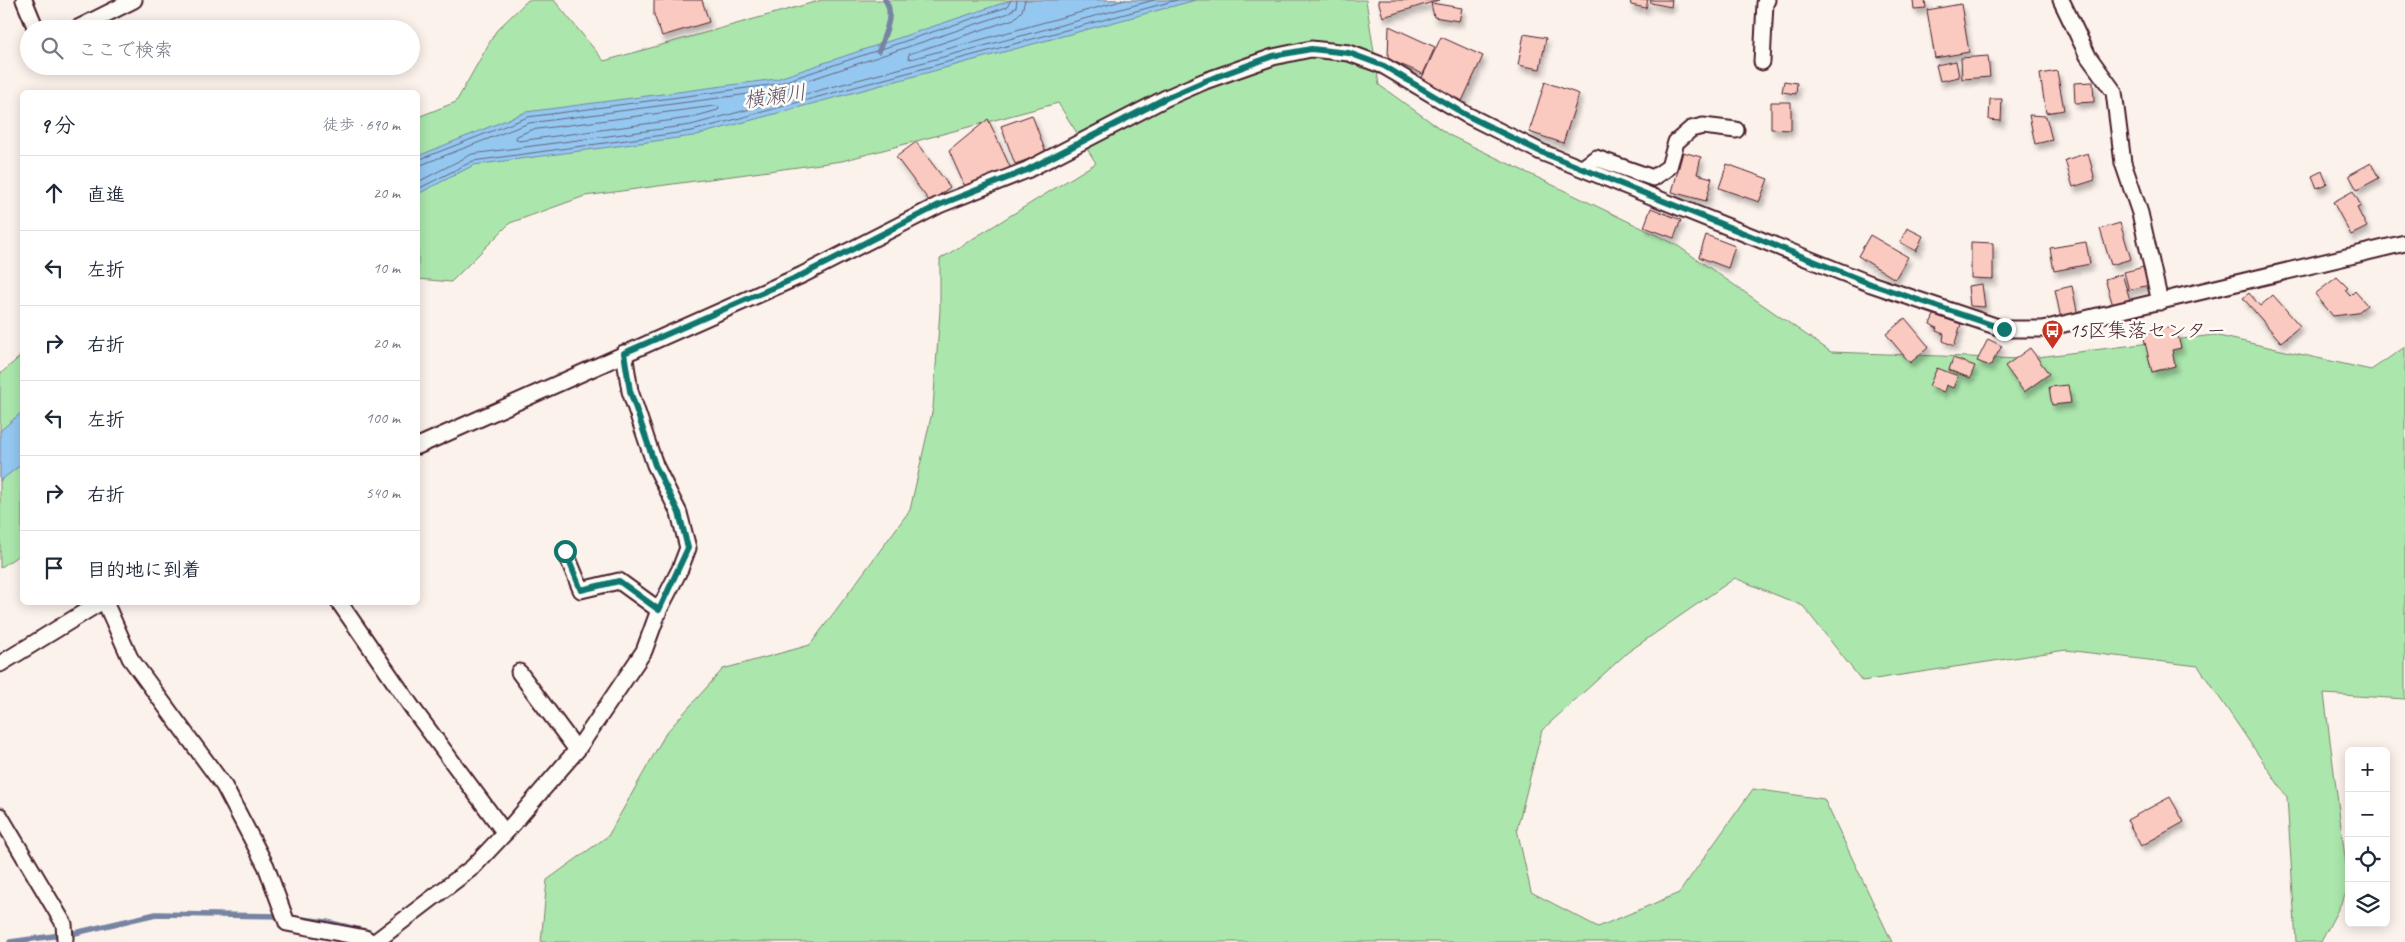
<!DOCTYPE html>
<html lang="ja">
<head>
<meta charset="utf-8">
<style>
  body { margin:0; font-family:Caveat,"Klee One",sans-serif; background:#f6f6f7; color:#1f2937 }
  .controls { position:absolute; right:15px; bottom:15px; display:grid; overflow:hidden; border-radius:8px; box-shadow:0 2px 12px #0003 }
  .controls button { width:45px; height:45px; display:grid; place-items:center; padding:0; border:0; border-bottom:1px solid #e0e1e3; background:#fff; color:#1f2937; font:25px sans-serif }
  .stop { position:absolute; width:15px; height:15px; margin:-11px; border:4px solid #0f766e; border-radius:50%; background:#fff }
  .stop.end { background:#0f766e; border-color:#fff; box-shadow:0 1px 5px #0008 }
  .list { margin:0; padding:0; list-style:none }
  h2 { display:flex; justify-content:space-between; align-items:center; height:65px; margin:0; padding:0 20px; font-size:21px }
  h2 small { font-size:16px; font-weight:400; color:#747a83 }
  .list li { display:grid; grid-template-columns:32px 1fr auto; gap:15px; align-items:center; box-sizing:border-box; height:75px; padding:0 20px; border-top:1px solid #e0e1e3 }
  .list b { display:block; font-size:19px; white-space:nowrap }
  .list em { font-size:16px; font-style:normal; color:#747a83 }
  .icon { flex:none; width:28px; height:28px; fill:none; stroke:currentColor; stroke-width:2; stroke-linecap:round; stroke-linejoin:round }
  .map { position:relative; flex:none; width:2405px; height:942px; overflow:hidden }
  .search { position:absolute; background:#fff; box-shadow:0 2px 12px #0003; left:20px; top:20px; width:400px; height:55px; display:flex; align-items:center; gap:12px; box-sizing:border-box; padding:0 18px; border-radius:28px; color:#747a83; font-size:19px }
  .panel { position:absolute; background:#fff; box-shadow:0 2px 12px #0003; left:20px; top:90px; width:400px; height:515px; border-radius:8px }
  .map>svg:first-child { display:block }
  .green { fill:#abe7ad; stroke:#7a836c }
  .water { fill:#94c8f1; stroke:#7684a2 }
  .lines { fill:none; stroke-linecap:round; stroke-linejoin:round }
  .shore { stroke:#68637a; stroke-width:1 }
  .stream { stroke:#7684a2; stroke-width:5.5 }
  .building { fill:#facac0; stroke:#4a1f2b; filter:url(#shadow) }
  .minor-casing { stroke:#4a1f2b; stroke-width:19 }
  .minor { stroke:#fdfcf7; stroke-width:15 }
  .route { stroke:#0f766e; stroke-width:6 }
  .labels { text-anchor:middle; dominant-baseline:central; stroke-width:5; stroke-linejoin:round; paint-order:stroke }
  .poi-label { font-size:20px; fill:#4a1f2b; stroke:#fdfcf7; text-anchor:start }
  .water-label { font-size:21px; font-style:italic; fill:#605266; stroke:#fdfcf7 }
</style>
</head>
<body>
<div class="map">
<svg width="2405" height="942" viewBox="0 0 2405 942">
  <defs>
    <filter id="shadow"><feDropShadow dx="3" dy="5.5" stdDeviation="2.5" flood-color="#0004"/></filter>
  </defs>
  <rect width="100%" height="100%" fill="#fcf2ec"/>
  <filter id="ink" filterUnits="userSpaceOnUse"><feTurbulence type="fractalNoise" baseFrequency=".02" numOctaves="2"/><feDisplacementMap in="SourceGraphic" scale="10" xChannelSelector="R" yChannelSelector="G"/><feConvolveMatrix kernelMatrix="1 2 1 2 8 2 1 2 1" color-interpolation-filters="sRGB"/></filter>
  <g filter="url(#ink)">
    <g class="green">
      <path d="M528,0h26l50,61 218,-61h544l13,85 70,50 226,109 156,108 191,7 192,-24 157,35 34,-23v352l-81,-5 25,194 -28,54h-25l-9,-145 -89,-131 -132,-16 -204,31 -59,-75 -68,-28 -107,74 -86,78 -25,99 14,63 67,35 81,-34 74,-104 71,10 68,143h-1351l6,-62 61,-44 58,-103 57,-64 87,-24 100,-135 23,-102 7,-98v-51l156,-96 -38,-60 -216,58 -257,35 -75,27 -59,59 -33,-3v-162l38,-15 40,-71z"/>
      <path d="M22,355v198l-22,15v-194z"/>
    </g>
    <g class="water">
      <path d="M1012,0h184l-503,136 -219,29 -56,29v-38l108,-44 250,-33z"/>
      <path d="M22,412v52l-22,17v-50z"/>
    </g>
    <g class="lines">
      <g class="shore">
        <path d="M1025,0l-3,11 -8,8 -105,35 -1,4 3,1 214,-59"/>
        <path d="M716,106l3,1 -1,3 -29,8 -170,23 -3,-2 1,-3 14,-6z"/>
        <path d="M418,160l110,-43 249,-33 230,-77 4,-7"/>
        <path d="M418,166l111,-43 250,-33 230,-77 7,-6 1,-7"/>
        <path d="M418,182l54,-28 219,-29 463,-125"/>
        <path d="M418,189l55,-28 219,-30 485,-131"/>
      </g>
      <g class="stream">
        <path d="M879,51c4,-14 17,-38 6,-51"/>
        <path d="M302,919l25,3 42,10"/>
        <path d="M10,942l65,-9 81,-19 127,2"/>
      </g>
    </g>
    <g class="building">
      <path d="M654,0h48l7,22 -47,14 -8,-21z"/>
      <path d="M1378,0h61l-56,17z"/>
      <path d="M1630,0h18l-2,8 -15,-3z"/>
      <path d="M1650,0h22l-1,7 -20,-4z"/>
      <path d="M1913,0h12l1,8 -12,1z"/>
      <path d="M1431,3l31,5 -3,13 -25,-4z"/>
      <path d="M1961,4l8,48 -34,6 -8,-48z"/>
      <path d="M1389,26l46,21 -12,27 -35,-15z"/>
      <path d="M1524,34l22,4 -6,31 -22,-4z"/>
      <path d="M1441,37l42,19 -21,45 -42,-19z"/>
      <path d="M1988,56l2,21 -28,2 -1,-21z"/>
      <path d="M1956,61l3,16 -19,4 -4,-16z"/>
      <path d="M2057,71l7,39 -18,3 -6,-39z"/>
      <path d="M1784,81l13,2 -1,11 -14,-2z"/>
      <path d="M1545,82l34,12 -16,49 -34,-11z"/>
      <path d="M2093,82l1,20 -19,1 -1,-20z"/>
      <path d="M1990,99h12l-1,22 -12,-1z"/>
      <path d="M1771,102h20v28l-20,-1z"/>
      <path d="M1032,115l14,38 -31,11 -14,-38z"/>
      <path d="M2029,115l17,1 6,24 -17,4z"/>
      <path d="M988,119l23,50 -45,20 -17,-38z"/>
      <path d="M916,142l34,45 -20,15 -34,-45z"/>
      <path d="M1683,152l18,5 -4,17 15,4 -6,23 -34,-9z"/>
      <path d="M2088,153l7,27 -22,7 -8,-27z"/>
      <path d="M2371,163l8,15 -22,12 -8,-15z"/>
      <path d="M1727,164l41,15 -9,23 -40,-14z"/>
      <path d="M2322,171l5,13 -10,4 -5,-12z"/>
      <path d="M2353,191l8,15 -4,2 10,19 -16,8 -18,-33z"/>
      <path d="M1651,208l30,12 -7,18 -30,-11z"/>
      <path d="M2120,223l11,36 -20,6 -11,-36z"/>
      <path d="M1907,228l16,8 -7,15 -16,-9z"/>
      <path d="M1706,235l29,11 -7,22 -29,-11z"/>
      <path d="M1870,235l38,22 -13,22 -37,-23z"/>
      <path d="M1971,242l22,1v36l-22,-1z"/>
      <path d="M2086,242l4,22 -36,7 -4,-23z"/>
      <path d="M2144,267l5,18 -20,5 -5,-18z"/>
      <path d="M2122,274l9,29 -17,6 -9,-30z"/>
      <path d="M2337,277l11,11 -3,2 5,6 5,-5 12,14 -10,8 -24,3 -18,-22z"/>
      <path d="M1982,284l3,23 -15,-1 -2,-20z"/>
      <path d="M2072,286l6,30 -17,3 -6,-29z"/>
      <path d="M2249,293l11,13 13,-11 27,31 -19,16 -38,-44z"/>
      <path d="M1934,315l27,9 -7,22 -11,-5 1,-7 -8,-3 1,-3 -7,-4z"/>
      <path d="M1905,318l24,29 -19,16 -24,-29z"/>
      <path d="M2175,326l6,22 -9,2 3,16 -23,6 -9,-38z"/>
      <path d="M1988,339l14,7 -12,20 -13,-5z"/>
      <path d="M2030,348l19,26 -25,18 -19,-26z"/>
      <path d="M1953,358l22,8 -5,12 -21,-8z"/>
      <path d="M1937,368l21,8 -5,12 -7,-3 -2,7 -15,-6z"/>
      <path d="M2068,385l3,18 -19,2 -3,-18z"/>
      <path d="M2170,797l14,25 -43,24 -14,-26z"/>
    </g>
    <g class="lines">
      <defs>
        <g id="minor">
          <path d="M24,0l12,29"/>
          <path d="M2061,0l27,56 26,36 9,71 17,50 20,89"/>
          <path d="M76,29l58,-29"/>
          <path d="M1762,62l3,-59 2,-3"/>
          <path d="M1584,167l12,-9 57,20 16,-11 7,-25 15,-13 12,-3 33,4"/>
          <path d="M418,446l384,-171 137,-70 88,-35 139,-72 39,-17 68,-24 38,-8 38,4 35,13 83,49 74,37 330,132 133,45h39l362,-86"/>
          <path d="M565,551l16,39 38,-9 40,29"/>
          <path d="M105,602l25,56 94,128 42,80 21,57 78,15 6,4"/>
          <path d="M339,602l77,111 89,120"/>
          <path d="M0,664l101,-62"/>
          <path d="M519,672l58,78"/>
          <path d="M0,816l64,108 1,15"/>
          <path d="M375,942l98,-75 32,-34 72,-83 67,-99 15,-41 21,-41 8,-21 -9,-35 -24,-48 -25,-74 -6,-38"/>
        </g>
      </defs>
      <use href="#minor" class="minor-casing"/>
      <use href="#minor" class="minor"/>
    </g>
  </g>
  <g class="lines" filter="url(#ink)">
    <path class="route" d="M565,551l16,39 38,-9 40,29 29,-62 -9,-35 -24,-48 -25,-74 -6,-38 178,-78 137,-70 88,-35 139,-72 39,-17 68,-25 38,-7 38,4 35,13 82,49 75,37 330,132 133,45"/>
  </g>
  <defs>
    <symbol id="bus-pin" viewBox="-11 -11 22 30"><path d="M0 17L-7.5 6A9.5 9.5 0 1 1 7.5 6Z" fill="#c8321e" stroke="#fdfcf7"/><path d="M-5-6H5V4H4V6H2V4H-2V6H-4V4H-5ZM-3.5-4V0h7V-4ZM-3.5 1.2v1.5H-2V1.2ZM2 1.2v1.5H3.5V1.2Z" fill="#fff"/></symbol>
  </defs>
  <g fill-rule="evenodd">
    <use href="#bus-pin" x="2040" y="318" width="25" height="34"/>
  </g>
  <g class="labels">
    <g class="poi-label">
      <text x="2069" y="330">15区集落センター</text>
    </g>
    <g class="water-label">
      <text transform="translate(775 96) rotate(-8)">横瀬川</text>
    </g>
  </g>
</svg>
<div class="controls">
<button>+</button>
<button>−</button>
<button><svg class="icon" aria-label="locate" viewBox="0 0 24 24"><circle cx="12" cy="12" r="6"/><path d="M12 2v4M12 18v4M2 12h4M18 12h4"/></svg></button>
<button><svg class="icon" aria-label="layers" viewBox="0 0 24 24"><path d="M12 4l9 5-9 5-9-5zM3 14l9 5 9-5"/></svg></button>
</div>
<div class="stop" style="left:565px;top:551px"></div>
<div class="stop end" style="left:2004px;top:329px"></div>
<div class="search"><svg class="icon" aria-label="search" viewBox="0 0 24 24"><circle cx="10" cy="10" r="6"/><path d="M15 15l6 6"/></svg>ここで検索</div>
<section class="panel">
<h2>9 分<small>徒歩 · 690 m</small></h2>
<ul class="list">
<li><svg class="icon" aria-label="ahead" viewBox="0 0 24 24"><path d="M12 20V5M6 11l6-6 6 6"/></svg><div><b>直進</b></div><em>20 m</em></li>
<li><svg class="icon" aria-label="left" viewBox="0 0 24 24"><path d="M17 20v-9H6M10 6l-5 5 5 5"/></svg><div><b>左折</b></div><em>10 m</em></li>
<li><svg class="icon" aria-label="right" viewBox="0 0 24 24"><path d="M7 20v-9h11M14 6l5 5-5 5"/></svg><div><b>右折</b></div><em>20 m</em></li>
<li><svg class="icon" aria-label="left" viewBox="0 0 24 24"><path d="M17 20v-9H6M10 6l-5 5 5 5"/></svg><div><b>左折</b></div><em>100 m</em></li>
<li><svg class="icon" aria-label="right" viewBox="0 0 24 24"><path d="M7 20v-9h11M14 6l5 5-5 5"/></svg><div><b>右折</b></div><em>540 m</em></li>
<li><svg class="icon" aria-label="arrive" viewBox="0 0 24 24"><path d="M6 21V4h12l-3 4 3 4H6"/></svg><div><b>目的地に到着</b></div></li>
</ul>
</section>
</div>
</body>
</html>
